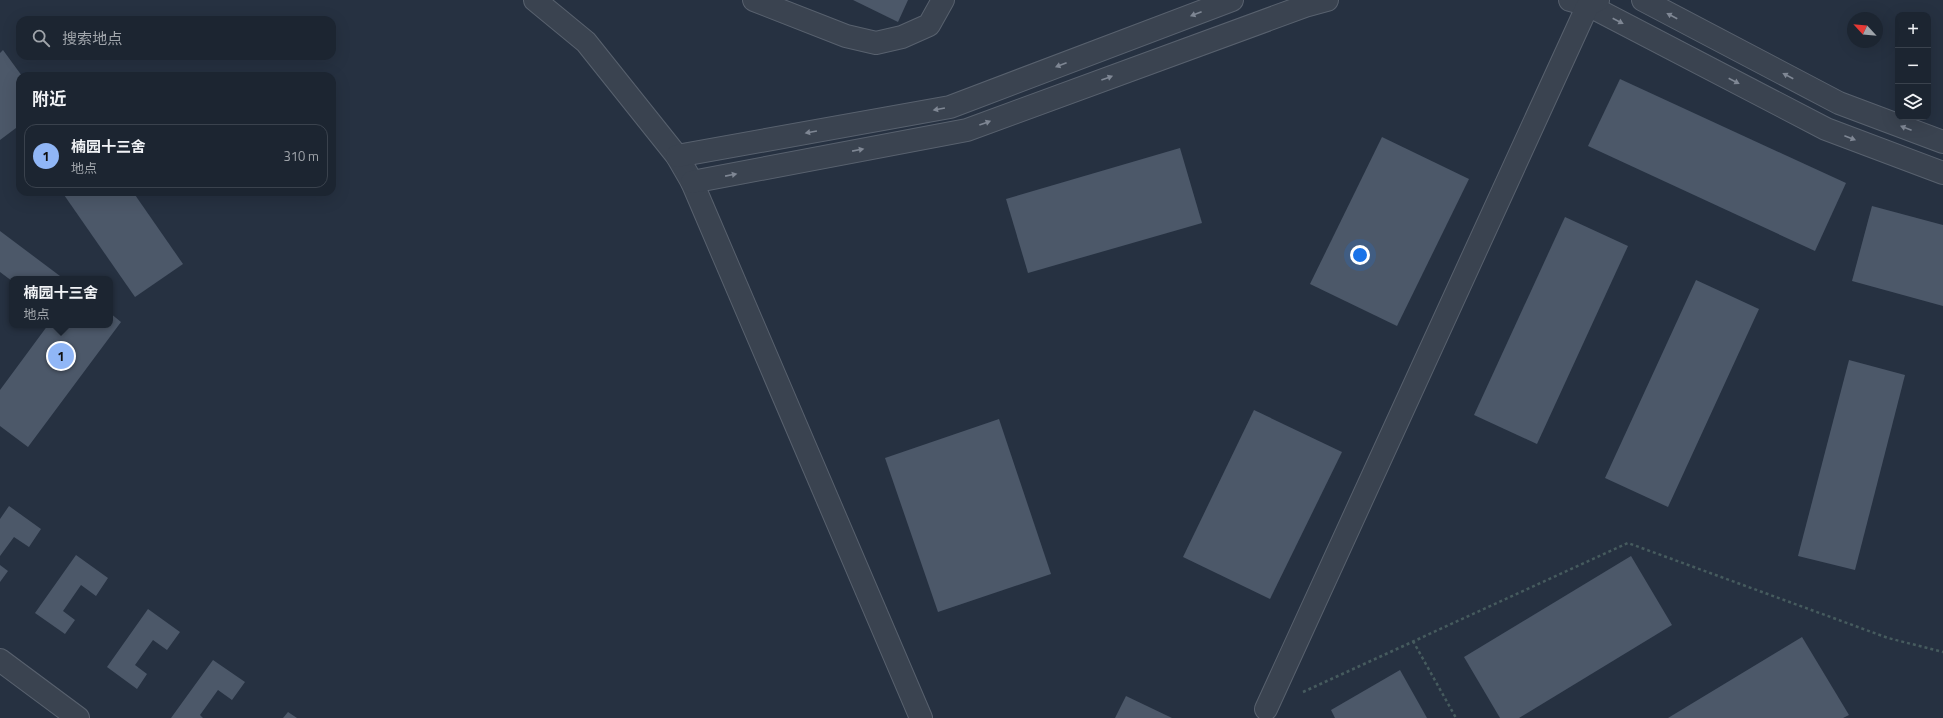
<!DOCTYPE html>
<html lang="zh">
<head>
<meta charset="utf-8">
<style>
  body { margin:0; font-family:"Titillium Web","Noto Sans SC",sans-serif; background:#252d39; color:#f1f3f6 }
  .controls { position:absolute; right:12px; top:12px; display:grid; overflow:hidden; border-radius:8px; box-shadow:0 4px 16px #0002 }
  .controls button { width:36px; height:36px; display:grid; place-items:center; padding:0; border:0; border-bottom:1px solid #3a424d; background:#1c2531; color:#f1f3f6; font:20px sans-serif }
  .compass { position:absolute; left:1847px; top:12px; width:36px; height:36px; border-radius:50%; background:#1c2531; box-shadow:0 4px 16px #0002; rotate:296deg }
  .you { position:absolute; left:1360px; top:255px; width:14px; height:14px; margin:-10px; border:3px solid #fff; border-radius:50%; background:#1a73e8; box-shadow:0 0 0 6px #1a73e833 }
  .badge { display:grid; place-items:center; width:26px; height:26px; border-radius:50%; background:#90b6f6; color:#111; font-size:13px; font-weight:700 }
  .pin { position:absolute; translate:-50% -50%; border:2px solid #fff; box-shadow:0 1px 4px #0006 }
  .popup { position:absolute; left:9px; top:276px; width:104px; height:52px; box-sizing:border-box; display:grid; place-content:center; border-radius:8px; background:#1c2531; filter:drop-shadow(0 1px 3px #0005); font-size:13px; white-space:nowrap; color:#a0a5ab }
  .popup b { font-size:15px; color:#f1f3f6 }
  .popup::after { content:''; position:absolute; left:50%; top:100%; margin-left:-8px; border:8px solid transparent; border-top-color:#1c2531 }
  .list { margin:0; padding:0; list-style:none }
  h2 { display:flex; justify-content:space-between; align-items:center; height:52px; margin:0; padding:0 16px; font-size:17px }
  h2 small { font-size:13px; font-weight:400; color:#a0a5ab }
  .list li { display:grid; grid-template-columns:26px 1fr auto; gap:12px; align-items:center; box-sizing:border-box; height:64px; margin:0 8px 8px; padding:0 8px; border:1px solid #3a424d; border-radius:12px }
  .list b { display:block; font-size:15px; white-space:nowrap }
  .list p { margin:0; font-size:13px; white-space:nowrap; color:#a0a5ab }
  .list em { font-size:13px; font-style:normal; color:#a0a5ab }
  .icon { flex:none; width:22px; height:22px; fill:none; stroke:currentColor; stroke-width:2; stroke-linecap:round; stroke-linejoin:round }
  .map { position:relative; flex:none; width:1943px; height:718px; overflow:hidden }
  .search { position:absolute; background:#1c2531; box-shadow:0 4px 16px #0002; left:16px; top:16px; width:320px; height:44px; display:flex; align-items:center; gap:10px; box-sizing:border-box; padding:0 14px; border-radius:12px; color:#a0a5ab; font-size:15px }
  .panel { position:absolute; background:#1c2531; box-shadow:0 4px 16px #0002; left:16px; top:72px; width:320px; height:124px; border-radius:12px }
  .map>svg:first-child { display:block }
  .building { fill:#4c5869 }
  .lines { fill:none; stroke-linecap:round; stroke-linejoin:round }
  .minor-casing { stroke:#58616e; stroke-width:24 }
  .path { stroke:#465b5e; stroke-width:2.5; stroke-dasharray:3 3; stroke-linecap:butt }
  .minor { stroke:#3a4350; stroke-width:22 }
  .oneway { fill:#7f8794 }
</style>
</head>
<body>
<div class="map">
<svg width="1943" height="718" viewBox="0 0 1943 718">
  <rect width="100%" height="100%" fill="#263141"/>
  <g class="building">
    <path d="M853,0h55l-10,22z"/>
    <path d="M3,50l19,26h-2v49l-20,15v-87z"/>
    <path d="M1620,79l226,104 -31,68 -227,-105z"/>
    <path d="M1382,137l87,42 -72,147 -87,-42z"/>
    <path d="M1180,148l22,75 -174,50 -22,-74z"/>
    <path d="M62,192h71l50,72 -48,33z"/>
    <path d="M1872,206l71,19v81l-91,-25z"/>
    <path d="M1565,217l63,29 -91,198 -63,-29z"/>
    <path d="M0,231l64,48h-52v2l-12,-9z"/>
    <path d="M1696,280l63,29 -91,198 -63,-29z"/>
    <path d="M110,313l11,9 -93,125 -28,-21v-36l48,-65h62z"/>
    <path d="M1849,360l56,15 -50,195 -57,-14z"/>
    <path d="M1254,410l88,42 -72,147 -87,-42z"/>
    <path d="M999,419l52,155 -113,38 -53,-154z"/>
    <path d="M9,506l32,23 -12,18 -15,-10 -14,19v-37z"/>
    <path d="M76,555l32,23 -12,18 -15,-11 -18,26 12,9 -10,14 -30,-21z"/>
    <path d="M1631,556l41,69 -153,93h-19l-36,-61z"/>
    <path d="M0,565l8,6 -8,11z"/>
    <path d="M148,609l32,23 -13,18 -14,-10 -18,25 12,9 -10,15 -30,-22z"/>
    <path d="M1802,637l47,78 -6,3h-175z"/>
    <path d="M213,660l32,22 -13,18 -14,-10 -18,25 3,3h-32z"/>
    <path d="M1400,670l27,48h-92l-4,-8z"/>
    <path d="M1126,696l46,22h-57z"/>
    <path d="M288,712l9,6h-14z"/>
  </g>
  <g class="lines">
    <defs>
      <g id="minor">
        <path d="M535,0l51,42 91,114 15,26 229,536"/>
        <path d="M754,0l92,36 30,7 26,-6 27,-12 14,-25"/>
        <path d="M1570,0l18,5 238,124 117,44"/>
        <path d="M1643,0l196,103 104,39"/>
        <path d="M677,156l273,-49 282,-107"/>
        <path d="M692,182l275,-52 338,-124 22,-6"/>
        <path d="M0,660l78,58"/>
        <path d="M1266,709l322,-704 10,-5"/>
      </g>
    </defs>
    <use href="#minor" class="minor-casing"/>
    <g class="path">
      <path d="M1413,641l43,77"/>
      <path d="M1303,692l325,-149 260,95 55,14"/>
    </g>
    <use href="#minor" class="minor"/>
  </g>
  <defs><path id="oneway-solid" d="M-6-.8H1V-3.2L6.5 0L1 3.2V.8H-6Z"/></defs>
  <g class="oneway">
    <use href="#oneway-solid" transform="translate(1196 14) rotate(159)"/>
    <use href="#oneway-solid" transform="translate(1672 16) rotate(-152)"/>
    <use href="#oneway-solid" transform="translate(1618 21) rotate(27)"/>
    <use href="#oneway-solid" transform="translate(1061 65) rotate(159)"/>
    <use href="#oneway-solid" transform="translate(1788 76) rotate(-152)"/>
    <use href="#oneway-solid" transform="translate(1107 78) rotate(-20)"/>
    <use href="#oneway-solid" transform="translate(1734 81) rotate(27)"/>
    <use href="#oneway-solid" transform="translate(939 109) rotate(170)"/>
    <use href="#oneway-solid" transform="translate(985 123) rotate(-20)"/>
    <use href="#oneway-solid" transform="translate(1906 128) rotate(-159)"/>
    <use href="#oneway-solid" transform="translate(811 132) rotate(170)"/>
    <use href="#oneway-solid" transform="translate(1850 138) rotate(21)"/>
    <use href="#oneway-solid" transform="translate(858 150) rotate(-11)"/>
    <use href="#oneway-solid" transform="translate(731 175) rotate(-11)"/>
  </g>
</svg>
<div class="controls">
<button>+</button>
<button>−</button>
<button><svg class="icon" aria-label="layers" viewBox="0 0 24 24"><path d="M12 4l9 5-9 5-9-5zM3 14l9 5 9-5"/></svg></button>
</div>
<svg class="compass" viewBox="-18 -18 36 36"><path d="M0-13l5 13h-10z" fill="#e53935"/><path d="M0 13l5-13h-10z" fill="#a0a5ab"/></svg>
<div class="you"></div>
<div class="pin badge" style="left:61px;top:356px">1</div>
<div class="popup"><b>楠园十三舍</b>地点</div>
<div class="search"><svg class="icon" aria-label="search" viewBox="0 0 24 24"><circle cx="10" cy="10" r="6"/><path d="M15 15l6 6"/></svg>搜索地点</div>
<section class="panel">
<h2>附近<small></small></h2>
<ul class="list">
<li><span class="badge">1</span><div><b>楠园十三舍</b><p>地点</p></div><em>310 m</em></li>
</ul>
</section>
</div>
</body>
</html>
